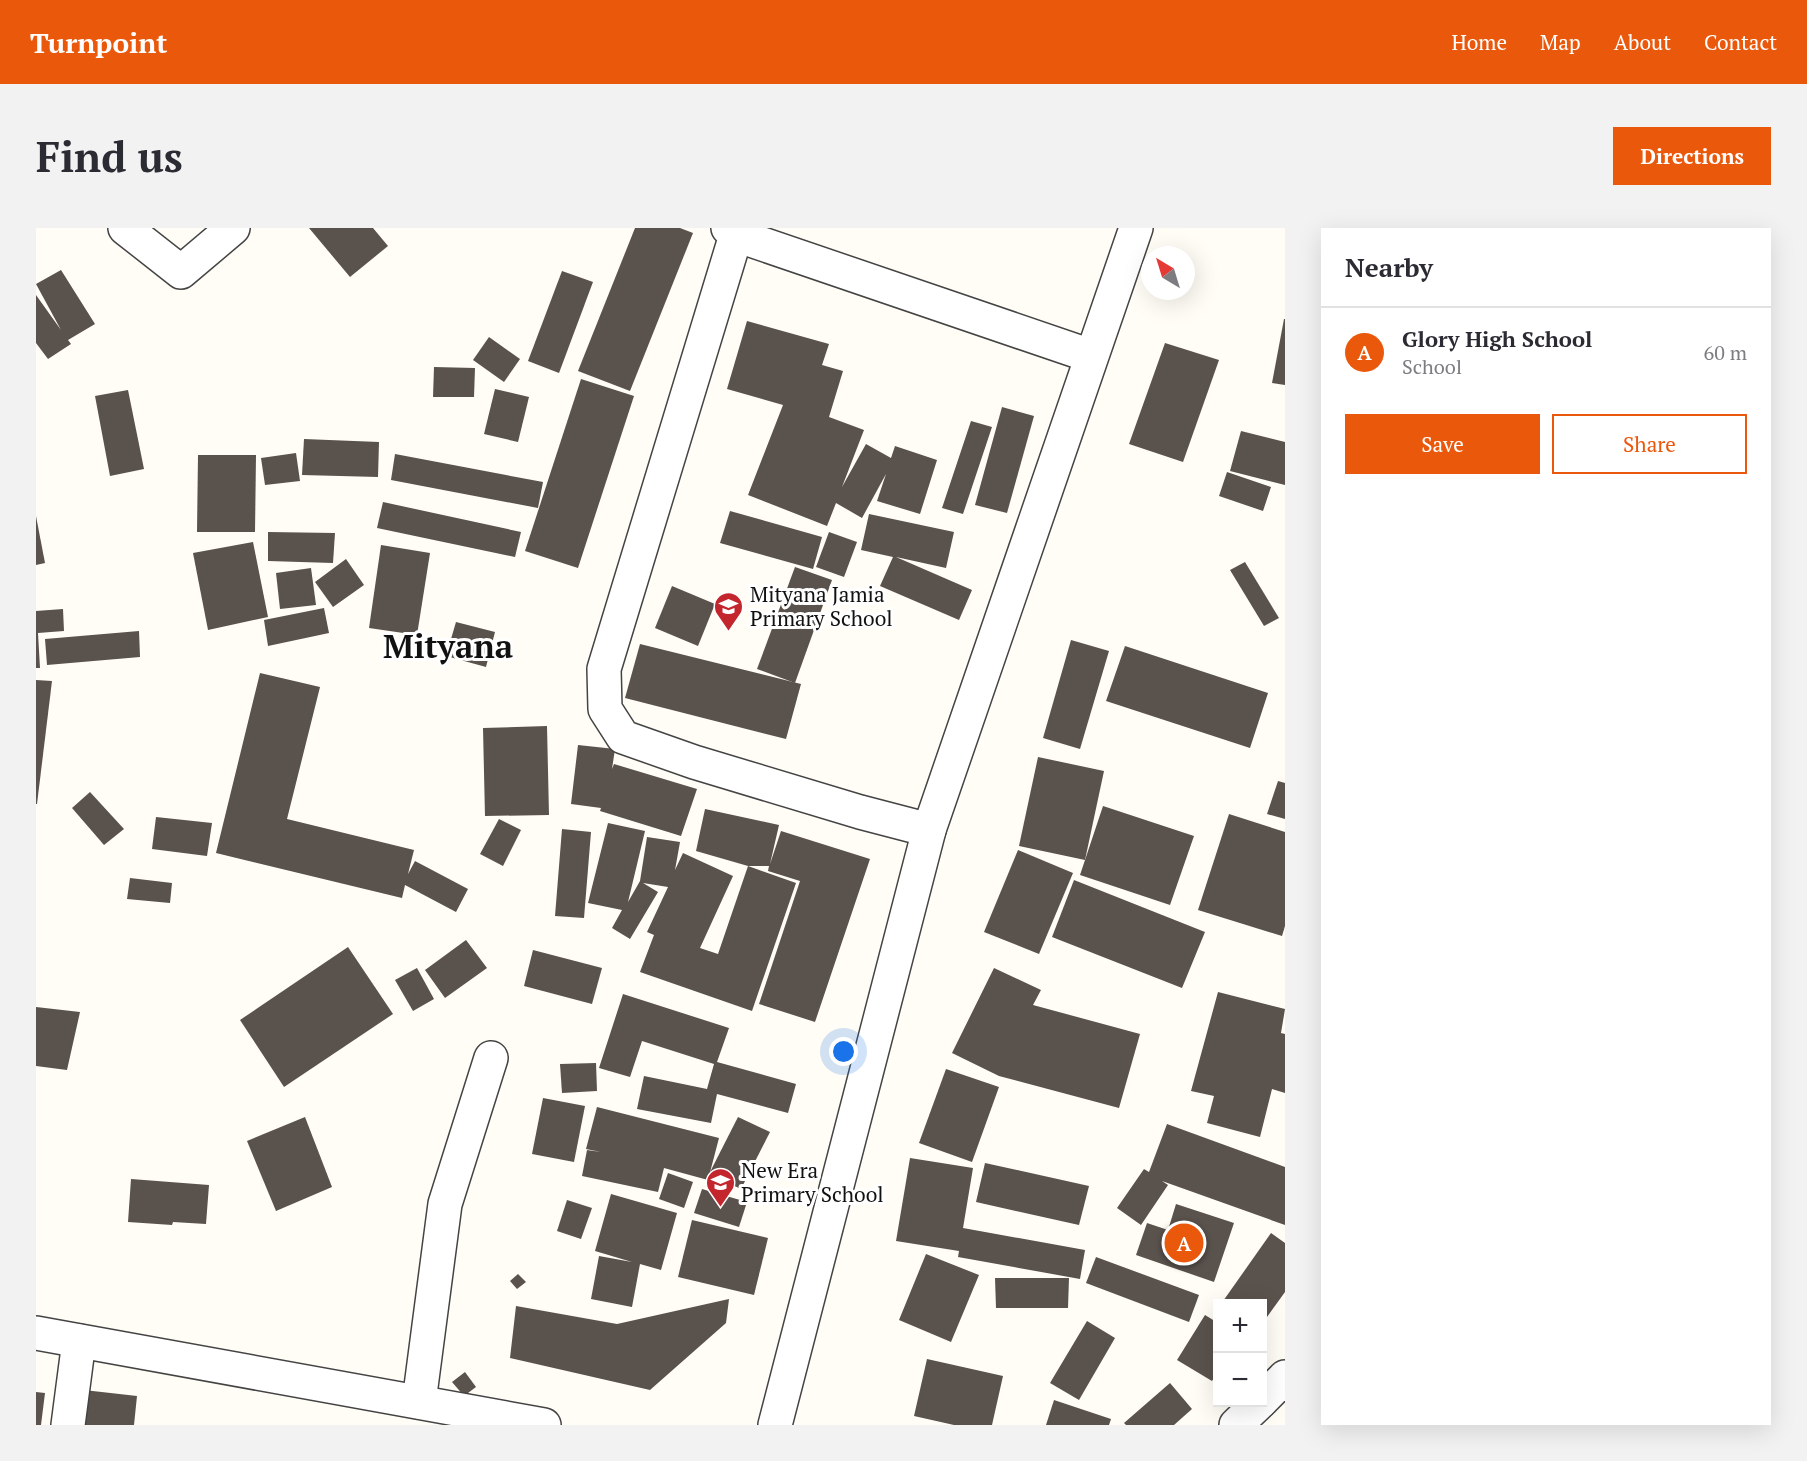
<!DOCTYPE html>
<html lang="en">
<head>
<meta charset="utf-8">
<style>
  body { margin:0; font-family:"PT Serif",serif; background:#f2f2f3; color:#2b2b33 }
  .controls { position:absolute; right:18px; bottom:18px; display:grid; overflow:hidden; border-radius:0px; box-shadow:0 6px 24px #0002 }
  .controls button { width:54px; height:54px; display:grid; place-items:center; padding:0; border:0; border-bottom:2px solid #e1e1e2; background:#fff; color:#2b2b33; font:30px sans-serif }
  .compass { position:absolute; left:1105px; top:18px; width:54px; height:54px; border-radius:50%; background:#fff; box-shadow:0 6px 24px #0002; rotate:322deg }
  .you { position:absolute; left:808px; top:824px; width:21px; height:21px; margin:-15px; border:4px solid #fff; border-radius:50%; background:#1a73e8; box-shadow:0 0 0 9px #1a73e833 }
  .badge { display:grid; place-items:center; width:39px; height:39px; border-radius:50%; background:#ea580c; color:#fff; font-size:20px; font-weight:700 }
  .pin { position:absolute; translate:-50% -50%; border:3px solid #fff; box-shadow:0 2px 6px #0006 }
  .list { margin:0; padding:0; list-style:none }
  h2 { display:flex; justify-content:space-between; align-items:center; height:78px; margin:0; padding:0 24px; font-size:26px }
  h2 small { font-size:20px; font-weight:400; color:#7c7c81 }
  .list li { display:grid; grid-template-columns:39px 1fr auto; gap:18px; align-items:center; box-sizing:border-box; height:90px; padding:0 24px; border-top:2px solid #e1e1e2 }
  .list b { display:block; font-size:22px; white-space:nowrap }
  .list p { margin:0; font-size:20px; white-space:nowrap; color:#7c7c81 }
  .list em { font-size:20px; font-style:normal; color:#7c7c81 }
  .actions { display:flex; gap:12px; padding:18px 24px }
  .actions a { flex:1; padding:14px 0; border:2px solid #ea580c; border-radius:0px; text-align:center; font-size:21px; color:#ea580c }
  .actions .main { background:#ea580c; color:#fff }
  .map { position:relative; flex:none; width:1249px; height:1197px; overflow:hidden; border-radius:0px }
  header { display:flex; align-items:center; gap:36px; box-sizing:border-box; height:84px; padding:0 30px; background:#ea580c; color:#fff }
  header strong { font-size:28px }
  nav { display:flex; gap:33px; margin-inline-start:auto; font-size:21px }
  .intro { display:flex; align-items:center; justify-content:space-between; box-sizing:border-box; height:144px; padding:0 36px }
  h1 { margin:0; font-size:42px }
  .button { padding:15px 27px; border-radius:0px; background:#ea580c; color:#fff; font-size:21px; font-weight:700 }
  main { display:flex; gap:36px; padding:0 36px }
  aside { flex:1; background:#fff; border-radius:0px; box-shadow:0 6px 24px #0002 }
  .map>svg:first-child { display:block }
  .building { fill:#5a524d }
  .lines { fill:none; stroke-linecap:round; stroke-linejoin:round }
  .minor-casing { stroke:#444; stroke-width:36 }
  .minor { stroke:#fff; stroke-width:33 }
  .labels { text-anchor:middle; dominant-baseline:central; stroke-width:6; stroke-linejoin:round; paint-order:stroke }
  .poi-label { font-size:21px; fill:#111; stroke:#fff; text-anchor:start }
  .town-label { font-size:33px; font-weight:bold; fill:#111; stroke:#fff }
</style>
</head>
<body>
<header>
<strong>Turnpoint</strong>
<nav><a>Home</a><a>Map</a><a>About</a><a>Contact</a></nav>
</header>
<div class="intro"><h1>Find us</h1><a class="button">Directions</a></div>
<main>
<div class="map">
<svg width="1249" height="1197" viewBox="0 0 1249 1197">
  <rect width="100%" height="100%" fill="#fffdf5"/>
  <g class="building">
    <path d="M273,0h64l15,18 -38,31z"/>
    <path d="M599,0h45l13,5 -63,158 -52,-20z"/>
    <path d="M25,42l34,54 -27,16 3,4 -23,15 -12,-16v-48l25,35 -25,-46z"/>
    <path d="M526,43l31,11 -34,91 -31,-12z"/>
    <path d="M1248,91h1v66l-13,-2z"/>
    <path d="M711,93l82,23 -7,21 21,6 -14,46 35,13 -22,57 24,-43 25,14 4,-12 42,14 -17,54 -43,-13 9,-27 -24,44 -26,-15 -9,23 -79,-31 35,-90 -56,-16z"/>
    <path d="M453,109l31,22 -16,23 -31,-22z"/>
    <path d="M1129,115l54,17 -36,102 -54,-18z"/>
    <path d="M398,139l41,1 -1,29h-41z"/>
    <path d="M545,151l53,17 -56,172 -53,-17z"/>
    <path d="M459,161l34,8 -11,45 -34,-8z"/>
    <path d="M92,162l16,79 -34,7 -15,-80z"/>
    <path d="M966,179l32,9 -27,97 -32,-8z"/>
    <path d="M935,193l21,6 -29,87 -21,-6z"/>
    <path d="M1205,203l44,11v43l-55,-14z"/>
    <path d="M268,211l75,3 -1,35 -76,-2z"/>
    <path d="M260,225l4,28 -35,4 -4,-27z"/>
    <path d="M359,226l148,28 -5,26 -147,-28z"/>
    <path d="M162,227h58l-1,77h-58z"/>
    <path d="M1191,244l44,15 -8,24 -44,-15z"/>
    <path d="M347,274l138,30 -6,25 -138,-29z"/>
    <path d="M694,283l92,26 -9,32 -93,-26z"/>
    <path d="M833,286l85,18 -8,36 -50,-11 76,33 -13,30 -79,-34 13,-29 -32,-7z"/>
    <path d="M0,288l9,47 -9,2z"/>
    <path d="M232,304l67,1 -2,30 -65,-2z"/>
    <path d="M793,304l28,10 -13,35 -28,-10z"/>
    <path d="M217,314l15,75 -60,13 -15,-77z"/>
    <path d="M345,317l49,8 -13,82 -48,-7z"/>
    <path d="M310,331l18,26 -31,22 -18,-25z"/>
    <path d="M1209,334l34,56 -15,8 -34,-56z"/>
    <path d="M759,339l37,13 -37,103 -38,-14z"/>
    <path d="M275,340l5,37 -36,4 -4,-36z"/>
    <path d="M636,358l43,18 -17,42 -43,-18z"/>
    <path d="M288,380l5,25 -61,13 -4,-26z"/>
    <path d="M27,381l1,22 -26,2 2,35h-4v-57z"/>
    <path d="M420,394l39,10 -9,35 -40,-11z"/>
    <path d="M103,403l1,26 -93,8 -2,-26z"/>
    <path d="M1035,412l38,11 -29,98 -37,-11z"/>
    <path d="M604,416l161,40 -15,55 -161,-41z"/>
    <path d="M1089,418l143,47 -18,55 -144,-47z"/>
    <path d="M224,445l60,14 -33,132 127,31 -6,24 7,-13 53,28 -12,23 -51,-27 -3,13 -186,-45z"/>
    <path d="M0,452l16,1 -15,123h-1z"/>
    <path d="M511,498l2,89 -64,1 -2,-88z"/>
    <path d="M542,517l37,4 -3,20 2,-5 83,25 -16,47 -81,-25 1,-3 -30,-4z"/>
    <path d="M1002,529l66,14 -19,89 -66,-14z"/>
    <path d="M1242,553l7,2v36l-18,-5z"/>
    <path d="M54,564l34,37 -20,16 -32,-37z"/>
    <path d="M1067,578l91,30 -24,69 -90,-30z"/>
    <path d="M669,581l74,16 -9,39 11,-33 89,28 -55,163 -56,-18 41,-123 -32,-10 1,-5h-21l48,17 -44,128 -112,-39 14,-37 -7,-3 21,-45 -25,-4 15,9 -28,47 -18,-11 10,-18 -34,-7 20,-80 37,8 -17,71 12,-21 7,-44 33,5 -5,28 8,-17 50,23 -33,72 18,6 30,-88 -52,-15z"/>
    <path d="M1193,586l56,18v94l-3,10 -84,-26z"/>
    <path d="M120,589l56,6 -5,33 -55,-7z"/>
    <path d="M463,591l22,11 -18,36 -23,-12z"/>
    <path d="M526,601l29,3 -7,86 -29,-2z"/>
    <path d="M982,622l55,23 -34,81 -55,-22z"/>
    <path d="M94,650l42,5 -2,20 -43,-4z"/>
    <path d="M1038,652l131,52 -23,56 -130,-51z"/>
    <path d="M430,712l21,28 -42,30 -20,-28z"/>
    <path d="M312,719l45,67 -109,73 -44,-67z"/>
    <path d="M497,722l69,18 -10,36 -68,-18z"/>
    <path d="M381,740l17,31 -21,12 -18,-31z"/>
    <path d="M958,740l47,22 -8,15 107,29 -21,74 -120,-32 -47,-23z"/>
    <path d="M1182,764l67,17 -4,24 4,1v59l-13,-4 -12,48 -53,-14 7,-27 -23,-5z"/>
    <path d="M587,766l106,34 -12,34 79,22 -8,29 -71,-19 -6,29 -74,-14 7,-33 63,13 7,-25 -72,-23 -12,36 -31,-9z"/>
    <path d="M0,779l44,5 -13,58 -31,-4z"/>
    <path d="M560,835l1,28 -35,2 -2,-29z"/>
    <path d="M910,841l53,18 -27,75 -53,-19z"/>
    <path d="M507,870l42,8 -11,56 -42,-8z"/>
    <path d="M561,879l122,31 -11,42 -44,-12 -6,24 -76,-16 5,-26 14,2 -15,-3z"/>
    <path d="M269,889l27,70 -56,24 -29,-70z"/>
    <path d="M702,889l32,15 -29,57 -32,-15z"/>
    <path d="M1131,896l118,43v58l-123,-44 6,4 -27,40 -24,-17 27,-39 5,3z"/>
    <path d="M874,930l63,10 -10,60 122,22 -5,29 -122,-22 1,-6 -63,-10z"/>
    <path d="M949,935l104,23 -10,39 -103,-23z"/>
    <path d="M632,945l25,9 -9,26 -25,-9z"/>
    <path d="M95,951l78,6 -3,39 -33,-2 -1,3 -44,-3z"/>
    <path d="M666,961l45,13 -8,25 -45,-14z"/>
    <path d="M575,966l66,19 -16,57 -21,-6 -8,43 -41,-8 8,-43 33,6 -37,-11z"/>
    <path d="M531,972l25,8 -11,31 -24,-8z"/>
    <path d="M1140,976l58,19 -20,59 -78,-27 11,-32 21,7z"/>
    <path d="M656,992l76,18 -14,57 -76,-18z"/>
    <path d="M1235,1005l14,10v49l-23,32v-20h-41z"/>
    <path d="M890,1026l53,21 -28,67 -52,-22z"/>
    <path d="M1060,1029l103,38 -10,27 -103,-39z"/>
    <path d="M482,1046l8,8 -9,7 -7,-8z"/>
    <path d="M959,1050h74l-1,30h-72z"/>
    <path d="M693,1071l-3,24 -76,67 -140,-32 6,-52 101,18z"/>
    <path d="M1169,1087l13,8v49l-6,9 -35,-21z"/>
    <path d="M1051,1093l28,17 -36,62 -29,-17z"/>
    <path d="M891,1131l76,17 -11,49h-38l-40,-9z"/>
    <path d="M429,1144l11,15 -12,9 -12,-14z"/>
    <path d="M1134,1155l22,26 -18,16h-48l-2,-2z"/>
    <path d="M39,1161l62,7 -3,29h-63z"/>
    <path d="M0,1164l9,1 -4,32h-5z"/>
    <path d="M1018,1172l57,19 -2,6h-63z"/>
  </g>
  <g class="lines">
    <defs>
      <g id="minor">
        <path d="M89,0l56,44 52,-44"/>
        <path d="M692,0l8,7 355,121"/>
        <path d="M700,7l-132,434 1,40 18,28 71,25 166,50 69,18"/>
        <path d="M0,1105l508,92"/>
        <path d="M1226,1172l23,-23"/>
        <path d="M383,1174l26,-198 46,-146"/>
        <path d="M32,1197l11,-84"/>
        <path d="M739,1197l154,-595 207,-602"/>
        <path d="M1200,1197l24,-23"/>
      </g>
    </defs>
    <use href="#minor" class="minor-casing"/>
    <use href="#minor" class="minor"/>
  </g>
  <defs>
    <symbol id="school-pin" viewBox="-11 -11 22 30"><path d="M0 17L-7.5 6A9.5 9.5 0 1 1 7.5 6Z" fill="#c4262e" stroke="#fff"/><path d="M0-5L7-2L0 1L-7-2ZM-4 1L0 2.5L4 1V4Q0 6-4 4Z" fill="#fff"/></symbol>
  </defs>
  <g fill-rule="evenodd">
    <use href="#school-pin" x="676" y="362" width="33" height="45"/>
    <use href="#school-pin" x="668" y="938" width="33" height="45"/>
  </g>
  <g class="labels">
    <g class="poi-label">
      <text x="714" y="366">Mityana Jamia<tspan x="714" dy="24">Primary School</tspan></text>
      <text x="705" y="942">New Era<tspan x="705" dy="24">Primary School</tspan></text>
    </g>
    <g class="town-label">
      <text x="412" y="417">Mityana</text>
    </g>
  </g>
</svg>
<div class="controls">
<button>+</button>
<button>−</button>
</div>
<svg class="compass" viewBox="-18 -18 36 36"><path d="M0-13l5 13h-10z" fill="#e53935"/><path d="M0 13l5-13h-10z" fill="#7c7c81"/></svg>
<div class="you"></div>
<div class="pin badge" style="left:1148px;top:1015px">A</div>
</div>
<aside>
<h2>Nearby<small></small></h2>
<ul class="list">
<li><span class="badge">A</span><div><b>Glory High School</b><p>School</p></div><em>60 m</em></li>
</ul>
<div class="actions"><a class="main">Save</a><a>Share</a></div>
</aside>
</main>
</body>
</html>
